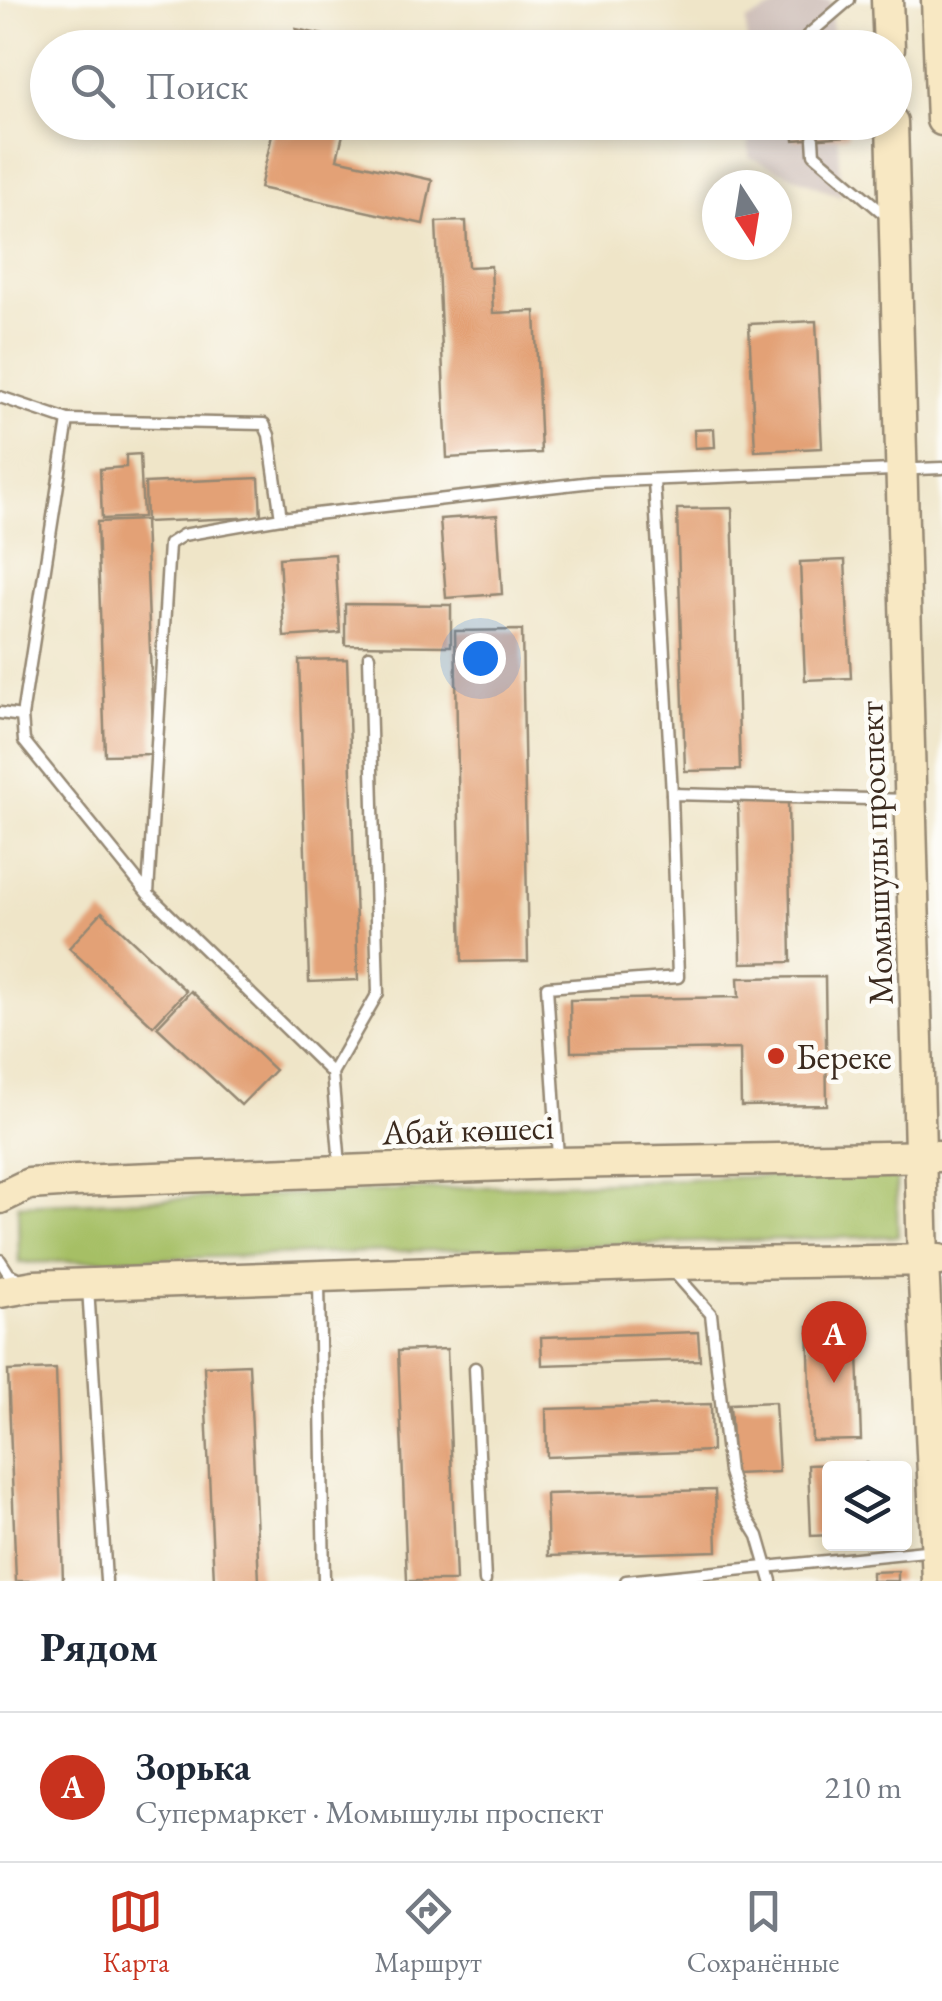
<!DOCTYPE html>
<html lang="ru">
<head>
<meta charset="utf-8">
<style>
  body { margin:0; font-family:"EB Garamond",serif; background:#f2f2f3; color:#1f2937 }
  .controls { position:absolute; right:30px; bottom:30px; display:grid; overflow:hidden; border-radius:10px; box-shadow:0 5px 15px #0003 }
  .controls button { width:90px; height:90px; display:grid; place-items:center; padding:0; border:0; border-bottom:2px solid #e0e1e3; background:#fff; color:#1f2937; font:50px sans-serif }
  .compass { position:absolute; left:702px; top:170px; width:90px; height:90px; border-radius:50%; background:#fff; box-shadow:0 5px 15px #0003; rotate:168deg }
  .you { position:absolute; left:480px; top:658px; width:35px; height:35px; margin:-25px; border:8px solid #fff; border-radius:50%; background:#1a73e8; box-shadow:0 0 0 15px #1a73e833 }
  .badge { display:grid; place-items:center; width:65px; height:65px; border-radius:50%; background:#c8321e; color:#fff; font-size:32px; font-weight:700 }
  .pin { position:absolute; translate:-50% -82px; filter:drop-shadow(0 2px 5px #0008) }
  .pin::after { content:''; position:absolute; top:52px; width:35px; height:30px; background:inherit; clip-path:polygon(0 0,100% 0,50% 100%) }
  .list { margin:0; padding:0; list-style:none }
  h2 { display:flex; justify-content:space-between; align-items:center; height:130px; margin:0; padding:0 40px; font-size:42px }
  h2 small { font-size:32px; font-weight:400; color:#747a83 }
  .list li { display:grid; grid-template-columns:65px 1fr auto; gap:30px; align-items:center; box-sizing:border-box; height:150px; padding:0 40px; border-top:2px solid #e0e1e3 }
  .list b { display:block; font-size:38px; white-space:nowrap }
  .list p { margin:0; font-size:32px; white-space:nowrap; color:#747a83 }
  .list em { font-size:32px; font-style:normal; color:#747a83 }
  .icon { flex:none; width:55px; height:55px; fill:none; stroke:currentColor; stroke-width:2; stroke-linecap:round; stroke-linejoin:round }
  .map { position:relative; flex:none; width:942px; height:1581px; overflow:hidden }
  .search { position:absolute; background:#fff; box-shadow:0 5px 15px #0003; left:30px; right:30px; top:30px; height:110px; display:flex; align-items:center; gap:25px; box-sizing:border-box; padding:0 35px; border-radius:55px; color:#747a83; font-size:38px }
  .sheet { height:280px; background:#fff }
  nav { display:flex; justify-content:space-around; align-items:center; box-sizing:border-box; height:140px; border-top:2px solid #e0e1e3; background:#fff; font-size:28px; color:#747a83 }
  nav a { display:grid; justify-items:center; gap:5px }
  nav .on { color:#c8321e }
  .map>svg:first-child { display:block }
  .industrial { fill:#cfc0ba }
  .green { fill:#a6bf65; stroke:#707442; stroke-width:2.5 }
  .building { fill:#e3a176 }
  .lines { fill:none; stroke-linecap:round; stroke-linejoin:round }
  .lane-casing { stroke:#958873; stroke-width:15 }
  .secondary-casing { stroke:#958873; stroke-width:35 }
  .lane { stroke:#fff; stroke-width:10 }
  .secondary { stroke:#f8e8c3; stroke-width:30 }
  .poi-dot { fill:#c8321e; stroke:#fdfcf7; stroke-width:4 }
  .labels { text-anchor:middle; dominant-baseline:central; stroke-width:9; stroke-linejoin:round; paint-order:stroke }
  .street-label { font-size:35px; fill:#3b2a1e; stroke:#fdfcf7 }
  .poi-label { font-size:35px; fill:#3b2a1e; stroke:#fdfcf7; text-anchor:start }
</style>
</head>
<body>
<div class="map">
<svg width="942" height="1581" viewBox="0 0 942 1581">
  <rect width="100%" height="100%" fill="#fdfcf7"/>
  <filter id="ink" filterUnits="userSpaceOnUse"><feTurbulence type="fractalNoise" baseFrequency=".01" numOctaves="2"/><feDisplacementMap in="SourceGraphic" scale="20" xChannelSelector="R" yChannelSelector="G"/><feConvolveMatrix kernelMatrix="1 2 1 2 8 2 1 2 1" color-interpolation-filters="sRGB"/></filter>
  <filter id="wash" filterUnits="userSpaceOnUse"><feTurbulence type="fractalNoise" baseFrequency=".0048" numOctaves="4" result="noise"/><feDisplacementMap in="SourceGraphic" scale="40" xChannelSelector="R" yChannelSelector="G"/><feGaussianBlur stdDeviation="2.25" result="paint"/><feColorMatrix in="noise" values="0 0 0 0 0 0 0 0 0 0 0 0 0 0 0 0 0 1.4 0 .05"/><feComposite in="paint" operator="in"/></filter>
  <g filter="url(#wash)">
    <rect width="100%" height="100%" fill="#efe5c8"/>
    <g class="industrial">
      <path d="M790,0h41l2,47h-86l-1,-26z"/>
      <path d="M748,123h89l4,74 -92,-40z"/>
    </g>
    <path class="green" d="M896,1171l2,65 -879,27 -1,-58z"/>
    <g id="blocks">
      <g class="building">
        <path d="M296,29l67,15 -1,4h-71z"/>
        <path d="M275,122h71l-9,37 95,21 -9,44 -163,-36z"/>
        <path d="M793,122h54l1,14 -54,4z"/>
        <path d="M466,221l2,46 23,-1 2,47 42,-2 6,142 -94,5 -11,-236z"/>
        <path d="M816,321l6,127 -67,3 -6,-127z"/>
        <path d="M714,429l1,18 -20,1 -1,-18z"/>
        <path d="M140,454l3,63 -41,2 -2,-50 26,-2v-12z"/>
        <path d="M259,478l2,39 -115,5 -1,-39z"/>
        <path d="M732,508l8,262 -55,1 -8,-262z"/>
        <path d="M497,515l5,79 -56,4 -6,-79z"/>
        <path d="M145,520l9,234 -49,1 -8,-233z"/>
        <path d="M335,554l5,79 -56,4 -5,-79z"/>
        <path d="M845,560l6,118 -46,2 -5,-118z"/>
        <path d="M345,604l106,1v41l-106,-1z"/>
        <path d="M522,630l6,331 -66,1 -7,-331z"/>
        <path d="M347,659l11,321 -49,2 -10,-322z"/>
        <path d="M788,801l3,161 -50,1 -3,-161z"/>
        <path d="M102,912l84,79 -33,35 -84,-78z"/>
        <path d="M825,977l2,128 -86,1 -1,-57 -169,3 -1,-52 169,-3 -1,-19z"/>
        <path d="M191,991l84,79 -34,35 -84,-78z"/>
        <path d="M857,1325l4,115 -49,1 -4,-115z"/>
        <path d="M698,1332l2,28 -158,5 -1,-28z"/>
        <path d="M447,1349l9,232h-49l-9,-230z"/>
        <path d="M249,1364l10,217h-45l-10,-215z"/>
        <path d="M56,1369l7,212h-47l-8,-210z"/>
        <path d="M775,1402l4,70 -45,2 -4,-70z"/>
        <path d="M711,1404l1,47 -165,6 -1,-48z"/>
        <path d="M867,1463l1,5h-38v67l-19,1 -3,-71z"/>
        <path d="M715,1490l2,61 -169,5 -2,-62z"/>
        <path d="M898,1571v10h-26v-9z"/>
      </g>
    </g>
  </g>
  <g filter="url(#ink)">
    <use href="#blocks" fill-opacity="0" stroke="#958873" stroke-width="2.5"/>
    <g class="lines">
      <defs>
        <g id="lane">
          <path d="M807,48v-12l42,-36"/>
          <path d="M813,139l1,15 75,64"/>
          <path d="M0,397l68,23"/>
          <path d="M654,480l18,314"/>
          <path d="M281,518l311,-36 350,-14"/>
          <path d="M0,713l22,3"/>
          <path d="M148,894l21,-350 14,-9 98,-17 -12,-83 -5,-11 -196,-4 -46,296 2,25 124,153 184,179 8,92"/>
          <path d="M332,1073l46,-80 -9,-337"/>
          <path d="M558,1157l-11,-170 131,-10 -6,-183 237,6"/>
          <path d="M0,1260l9,14 11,5"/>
          <path d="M673,1271l38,43 18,158 11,35 18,29 13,45"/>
          <path d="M319,1282l5,299"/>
          <path d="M88,1287l18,294"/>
          <path d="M475,1368l10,213"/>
          <path d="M626,1581l309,-31"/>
        </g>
        <g id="secondary">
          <path d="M887,0l2,48"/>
          <path d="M937,0l5,120"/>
          <path d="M892,122l31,1139 15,320"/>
          <path d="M0,1198l29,-14 46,-3 483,-18 381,-7"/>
          <path d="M0,1292l34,-6 633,-22 272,-4"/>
        </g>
      </defs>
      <use href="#lane" class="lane-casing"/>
      <use href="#secondary" class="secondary-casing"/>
      <use href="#lane" class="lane"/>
      <use href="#secondary" class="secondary"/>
    </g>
  </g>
  <circle class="poi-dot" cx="776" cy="1056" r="10"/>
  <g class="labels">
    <g class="street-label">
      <text transform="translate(875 853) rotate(-92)">Момышулы проспект</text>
      <text transform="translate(468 1129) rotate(-2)">Абай көшесі</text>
    </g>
    <g class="poi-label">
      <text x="796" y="1056">Береке</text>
    </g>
  </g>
</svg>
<div class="controls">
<button><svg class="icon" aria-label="layers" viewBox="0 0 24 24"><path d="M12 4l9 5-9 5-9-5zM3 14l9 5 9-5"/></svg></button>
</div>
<svg class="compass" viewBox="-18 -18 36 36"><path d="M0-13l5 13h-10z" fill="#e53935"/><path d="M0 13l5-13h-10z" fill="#747a83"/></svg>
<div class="you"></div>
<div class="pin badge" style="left:834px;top:1383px">A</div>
<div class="search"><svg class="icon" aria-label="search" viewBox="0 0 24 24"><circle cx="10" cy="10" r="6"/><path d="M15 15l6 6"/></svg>Поиск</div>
</div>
<section class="sheet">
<h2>Рядом<small></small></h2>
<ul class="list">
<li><span class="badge">A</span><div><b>Зорька</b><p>Супермаркет · Момышулы проспект</p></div><em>210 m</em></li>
</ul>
</section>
<nav>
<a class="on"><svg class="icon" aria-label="map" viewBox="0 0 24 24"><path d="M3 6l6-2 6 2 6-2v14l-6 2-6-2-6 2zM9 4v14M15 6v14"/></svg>Карта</a>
<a><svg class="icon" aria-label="directions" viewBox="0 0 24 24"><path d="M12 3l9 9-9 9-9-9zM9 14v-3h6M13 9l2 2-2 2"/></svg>Маршрут</a>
<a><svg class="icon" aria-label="saved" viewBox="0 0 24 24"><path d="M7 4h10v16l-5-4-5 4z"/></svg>Сохранённые</a>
</nav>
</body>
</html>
